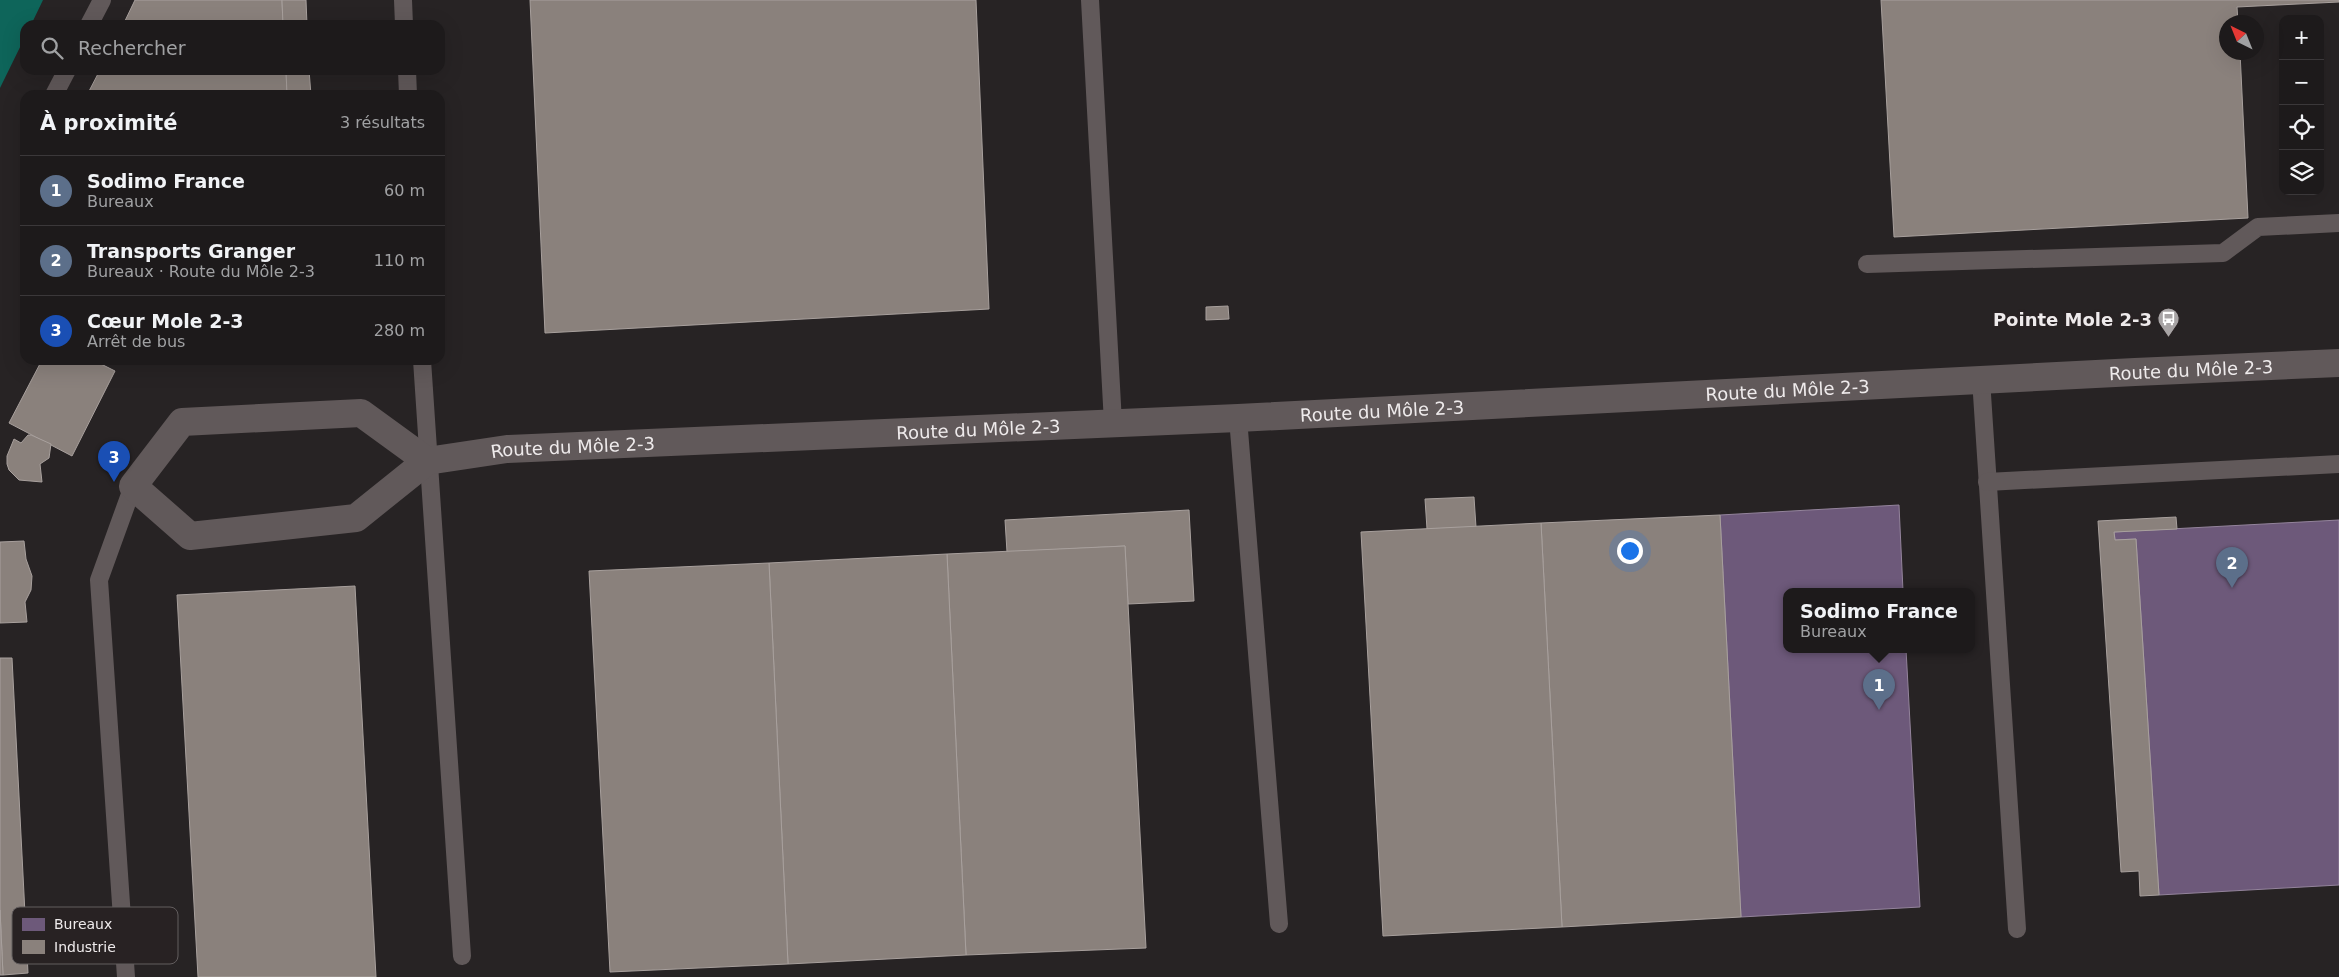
<!DOCTYPE html>
<html lang="fr">
<head>
<meta charset="utf-8">
<style>
  body { margin:0; font-family:"DejaVu Sans",sans-serif; background:#2a2728; color:#f1f3f6 }
  .controls { position:absolute; right:15px; top:15px; display:grid; overflow:hidden; border-radius:10px; box-shadow:0 5px 20px #0002 }
  .controls button { width:45px; height:45px; display:grid; place-items:center; padding:0; border:0; border-bottom:1px solid #3b383a; background:#1d1a1b; color:#f1f3f6; font:25px sans-serif }
  .compass { position:absolute; left:2219px; top:15px; width:45px; height:45px; border-radius:50%; background:#1d1a1b; box-shadow:0 5px 20px #0002; rotate:317deg }
  .you { position:absolute; left:1629px; top:550px; width:18px; height:18px; margin:-12px; border:4px solid #fff; border-radius:50%; background:#1a73e8; box-shadow:0 0 0 8px #1a73e833 }
  .badge { display:grid; place-items:center; width:32px; height:32px; border-radius:50%; background:#d93025; color:#fff; font-size:16px; font-weight:700 }
  .pin { position:absolute; translate:-50% -41px; filter:drop-shadow(0 1px 2px #0008) }
  .pin::after { content:''; position:absolute; top:26px; width:18px; height:15px; background:inherit; clip-path:polygon(0 0,100% 0,50% 100%) }
  .popup { position:absolute; left:1783px; top:588px; width:192px; height:65px; box-sizing:border-box; display:grid; place-content:center; border-radius:10px; background:#1d1a1b; filter:drop-shadow(0 1px 4px #0005); font-size:16px; white-space:nowrap; color:#a0a1a3 }
  .popup b { font-size:19px; color:#f1f3f6 }
  .popup::after { content:''; position:absolute; left:50%; top:100%; margin-left:-10px; border:10px solid transparent; border-top-color:#1d1a1b }
  .list { margin:0; padding:0; list-style:none }
  h2 { display:flex; justify-content:space-between; align-items:center; height:65px; margin:0; padding:0 20px; font-size:21px }
  h2 small { font-size:16px; font-weight:400; color:#a0a1a3 }
  .list li { display:grid; grid-template-columns:32px 1fr auto; gap:15px; align-items:center; box-sizing:border-box; height:70px; padding:0 20px; border-top:1px solid #3b383a }
  .list b { display:block; font-size:19px; white-space:nowrap }
  .list p { margin:0; font-size:16px; white-space:nowrap; color:#a0a1a3 }
  .list em { font-size:16px; font-style:normal; color:#a0a1a3 }
  .icon { flex:none; width:28px; height:28px; fill:none; stroke:currentColor; stroke-width:2; stroke-linecap:round; stroke-linejoin:round }
  .map { position:relative; flex:none; width:2339px; height:977px; overflow:hidden }
  .search { position:absolute; background:#1d1a1b; box-shadow:0 5px 20px #0002; left:20px; top:20px; width:425px; height:55px; display:flex; align-items:center; gap:12px; box-sizing:border-box; padding:0 18px; border-radius:15px; color:#a0a1a3; font-size:19px }
  .panel { position:absolute; background:#1d1a1b; box-shadow:0 5px 20px #0002; left:20px; top:90px; width:425px; height:275px; border-radius:15px }
  .map>svg:first-child { display:block }
  .water { fill:#0e655a }
  .offices { fill:#6d597a; stroke:#94849c }
  .industry { fill:#8a817c; stroke:#a8a09d }
  .lines { fill:none; stroke-linecap:round; stroke-linejoin:round }
  .service { stroke:#61595a; stroke-width:18 }
  .minor { stroke:#61595a; stroke-width:28 }
  .labels { text-anchor:middle; dominant-baseline:central; stroke-width:5; stroke-linejoin:round; paint-order:stroke }
  .poi-label { font-size:18px; font-weight:bold; fill:#eeeaeb; stroke:#282223; text-anchor:end }
  .street-label { font-size:18px; fill:#eeeaeb; stroke:#282223 }
  .key { fill:#282223; stroke:#635e5f; stroke-width:1 }
  .key-label { font-size:14px; fill:#eeeaeb }
</style>
</head>
<body>
<div class="map">
<svg width="2339" height="977" viewBox="0 0 2339 977">
  <rect width="100%" height="100%" fill="#272324"/>
  <path class="water" d="M0,0h43l-12,25h-6v12l-25,51z"/>
  <g class="offices">
    <path d="M1899,505l4,86h-117v58h120l14,258 -179,10 -21,-402z"/>
    <path d="M2339,520v365l-180,10 -23,-356 -21,1 -1,-8z"/>
  </g>
  <g class="industry">
    <path d="M135,0h147l1,25h-160z"/>
    <path d="M282,0h24l1,25h-24z"/>
    <path d="M530,0h446l13,309 -444,24z"/>
    <path d="M1881,0h458v2l-102,5 1,15h-12v30h14l8,166 -354,19z"/>
    <path d="M100,70h186l1,25h-200z"/>
    <path d="M286,70h23l2,25h-24z"/>
    <path d="M1228,306l1,13 -23,1v-13z"/>
    <path d="M42,360h51l22,11 -43,85 -63,-33z"/>
    <path d="M28,435h3l20,9 -2,14 -9,6 2,18 -23,-2 -10,-10 -2,-6v-8l7,-17 7,4z"/>
    <path d="M1474,497l2,30 -49,2 -2,-30z"/>
    <path d="M1189,510l5,91 -66,3 -3,-58 -118,6 -2,-32z"/>
    <path d="M1720,515l21,402 -179,10 -21,-404z"/>
    <path d="M2176,517l1,12 -63,3 1,8 21,-1 23,356 -19,1 -1,-25 -18,1 -23,-351z"/>
    <path d="M1541,523l21,404 -179,9 -22,-404z"/>
    <path d="M24,541l2,18 6,17 -1,14 -6,12 2,20 -27,1v-81z"/>
    <path d="M1125,546l21,402 -180,7 -19,-401z"/>
    <path d="M947,554l19,401 -178,9 -19,-401z"/>
    <path d="M769,563l19,401 -178,8 -21,-401z"/>
    <path d="M355,586l21,391h-178l-21,-382z"/>
    <path d="M0,658h12l16,315 -25,2 -3,-65z"/>
    <path d="M0,910l3,65h-3z"/>
  </g>
  <g class="lines">
    <g class="service">
      <path d="M403,0l1,25"/>
      <path d="M1090,0l23,423"/>
      <path d="M89,25l13,-25"/>
      <path d="M407,70l1,25"/>
      <path d="M54,95l13,-25"/>
      <path d="M1867,264l356,-11 35,-26 81,-4"/>
      <path d="M422,360l40,596"/>
      <path d="M1981,379l36,550"/>
      <path d="M1238,418l41,506"/>
      <path d="M1987,482l352,-18"/>
      <path d="M126,977l-27,-397 34,-94"/>
    </g>
    <path class="minor" id="s1" d="M427,461l-66,-48 -179,9 -49,64 57,50 166,-18 71,-57 80,-12 731,-31 897,-46 204,-9"/>
  </g>
  <defs>
    <symbol id="bus-pin" viewBox="-11 -11 22 30"><path d="M0 17L-7.5 6A9.5 9.5 0 1 1 7.5 6Z" fill="#a8a4a5" stroke="#282223"/><path d="M-5-6H5V4H4V6H2V4H-2V6H-4V4H-5ZM-3.5-4V0h7V-4ZM-3.5 1.2v1.5H-2V1.2ZM2 1.2v1.5H3.5V1.2Z" fill="#fff"/></symbol>
  </defs>
  <g fill-rule="evenodd">
    <use href="#bus-pin" x="2156" y="306" width="25" height="34"/>
  </g>
  <g class="labels">
    <g class="poi-label">
      <text x="2152" y="319">Pointe Mole 2-3</text>
    </g>
    <g class="street-label">
      <text stroke="none"><textPath href="#s1" startOffset="2442">Route du Môle 2-3</textPath></text>
      <text stroke="none"><textPath href="#s1" startOffset="2038">Route du Môle 2-3</textPath></text>
      <text stroke="none"><textPath href="#s1" startOffset="1632">Route du Môle 2-3</textPath></text>
      <text stroke="none"><textPath href="#s1" startOffset="1228">Route du Môle 2-3</textPath></text>
      <text stroke="none"><textPath href="#s1" startOffset="822">Route du Môle 2-3</textPath></text>
    </g>
  </g>
  <rect x="12" y="907" width="166" height="57" rx="8" class="key"/>
  <rect x="22" y="918" width="23" height="13" fill="#6d597a"/>
  <rect x="22" y="940" width="23" height="14" fill="#8a817c"/>
  <g class="key-label">
    <text x="54" y="929">Bureaux</text>
    <text x="54" y="952">Industrie</text>
  </g>
</svg>
<div class="controls">
<button>+</button>
<button>−</button>
<button><svg class="icon" aria-label="locate" viewBox="0 0 24 24"><circle cx="12" cy="12" r="6"/><path d="M12 2v4M12 18v4M2 12h4M18 12h4"/></svg></button>
<button><svg class="icon" aria-label="layers" viewBox="0 0 24 24"><path d="M12 4l9 5-9 5-9-5zM3 14l9 5 9-5"/></svg></button>
</div>
<svg class="compass" viewBox="-18 -18 36 36"><path d="M0-13l5 13h-10z" fill="#e53935"/><path d="M0 13l5-13h-10z" fill="#a0a1a3"/></svg>
<div class="you"></div>
<div class="pin badge" style="left:1879px;top:710px;background:#5c6f8a">1</div>
<div class="popup"><b>Sodimo France</b>Bureaux</div>
<div class="pin badge" style="left:2232px;top:588px;background:#5c6f8a">2</div>
<div class="pin badge" style="left:114px;top:482px;background:#1a4fb4">3</div>
<div class="search"><svg class="icon" aria-label="search" viewBox="0 0 24 24"><circle cx="10" cy="10" r="6"/><path d="M15 15l6 6"/></svg>Rechercher</div>
<section class="panel">
<h2>À proximité<small>3 résultats</small></h2>
<ul class="list">
<li><span class="badge" style="background:#5c6f8a">1</span><div><b>Sodimo France</b><p>Bureaux</p></div><em>60 m</em></li>
<li><span class="badge" style="background:#5c6f8a">2</span><div><b>Transports Granger</b><p>Bureaux · Route du Môle 2-3</p></div><em>110 m</em></li>
<li><span class="badge" style="background:#1a4fb4">3</span><div><b>Cœur Mole 2-3</b><p>Arrêt de bus</p></div><em>280 m</em></li>
</ul>
</section>
</div>
</body>
</html>
